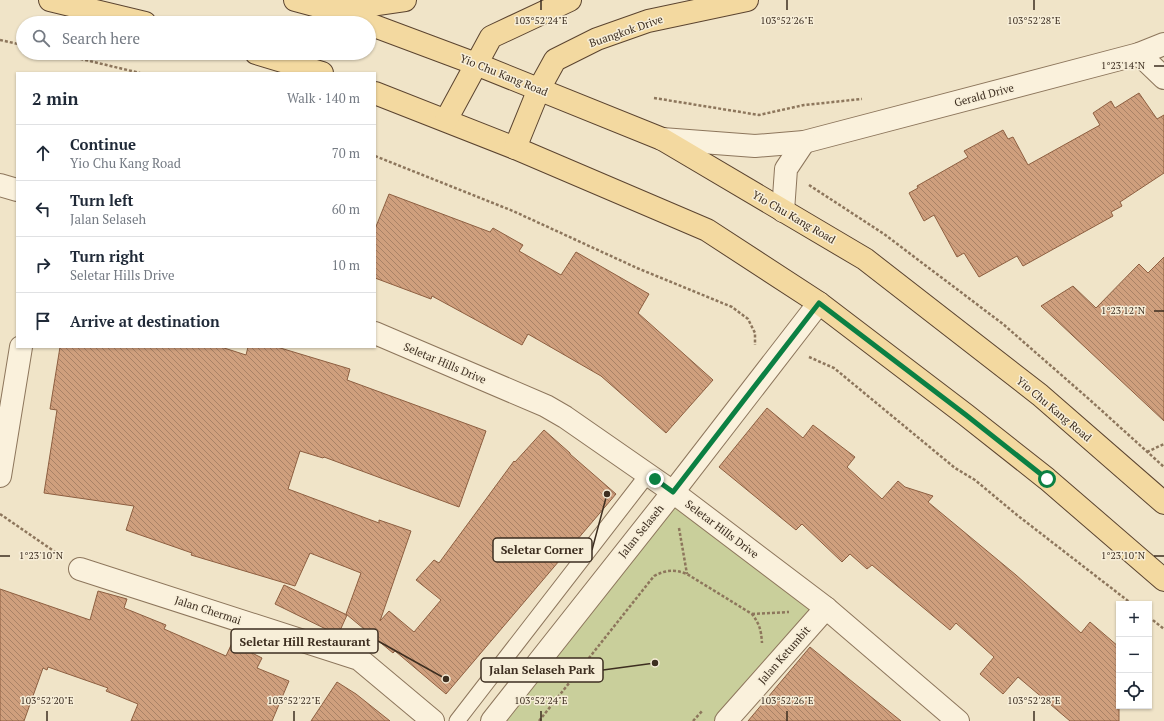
<!DOCTYPE html>
<html lang="en">
<head>
<meta charset="utf-8">
<style>
  body { margin:0; font-family:"PT Serif",serif; background:#f6f6f7; color:#1f2937 }
  .controls { position:absolute; right:12px; bottom:12px; display:grid; overflow:hidden; border-radius:0px; box-shadow:0 1px 3px #0004 }
  .controls button { width:36px; height:36px; display:grid; place-items:center; padding:0; border:0; border-bottom:1px solid #e0e1e3; background:#fff; color:#1f2937; font:20px sans-serif }
  .stop { position:absolute; width:12px; height:12px; margin:-9px; border:3px solid #0b8043; border-radius:50%; background:#fff }
  .stop.end { background:#0b8043; border-color:#fff; box-shadow:0 1px 4px #0008 }
  .list { margin:0; padding:0; list-style:none }
  h2 { display:flex; justify-content:space-between; align-items:center; height:52px; margin:0; padding:0 16px; font-size:17px }
  h2 small { font-size:13px; font-weight:400; color:#747a83 }
  .list li { display:grid; grid-template-columns:26px 1fr auto; gap:12px; align-items:center; box-sizing:border-box; height:56px; padding:0 16px; border-top:1px solid #e0e1e3 }
  .list b { display:block; font-size:15px; white-space:nowrap }
  .list p { margin:0; font-size:13px; white-space:nowrap; color:#747a83 }
  .list em { font-size:13px; font-style:normal; color:#747a83 }
  .icon { flex:none; width:22px; height:22px; fill:none; stroke:currentColor; stroke-width:2; stroke-linecap:round; stroke-linejoin:round }
  .map { position:relative; flex:none; width:1164px; height:721px; overflow:hidden }
  .search { position:absolute; background:#fff; box-shadow:0 1px 3px #0004; left:16px; top:16px; width:360px; height:44px; display:flex; align-items:center; gap:10px; box-sizing:border-box; padding:0 14px; border-radius:22px; color:#747a83; font-size:15px }
  .panel { position:absolute; background:#fff; box-shadow:0 1px 3px #0004; left:16px; top:72px; width:360px; height:276px; border-radius:0px }
  .map>svg:first-child { display:block }
  .green { fill:#c9cf9b }
  .building { fill:url(#building-back-hatch); stroke:#8d5f41 }
  .lines { fill:none; stroke-linecap:round; stroke-linejoin:round }
  .lane-casing { stroke:#8d765c; stroke-width:17 }
  .street-casing { stroke:#8d765c; stroke-width:24 }
  .primary-casing { stroke:#5b4430; stroke-width:24 }
  .path { stroke:#8d765c; stroke-width:2.5; stroke-dasharray:3 2; stroke-linecap:butt }
  .lane { stroke:#faf1dc; stroke-width:15 }
  .street { stroke:#faf1dc; stroke-width:22 }
  .primary { stroke:#f3d9a0; stroke-width:22 }
  .route { stroke:#0b8043; stroke-width:5 }
  .ticks { fill:none; stroke:#3d2e20; stroke-width:1.5 }
  .labels { text-anchor:middle; dominant-baseline:central; stroke-width:3; stroke-linejoin:round; paint-order:stroke }
  .street-label { font-size:11px; fill:#3d2e20; stroke:#f7eed8 }
  .ticks-label { font-size:10px; text-anchor:middle; fill:#3d2e20; stroke:#f7eed8; stroke-width:3; stroke-linejoin:round; paint-order:stroke }
  .leader { fill:none; stroke:#3d2e20; stroke-width:1.5 }
  .callout-dot { fill:#3d2e20; stroke:#f7eed8; stroke-width:1.5 }
  .callout { fill:#f7eed8; stroke:#3d2e20; stroke-width:1.5 }
  .callout-label { font-size:12px; text-anchor:middle; font-weight:bold; fill:#3d2e20 }
</style>
</head>
<body>
<div class="map">
<svg width="1164" height="721" viewBox="0 0 1164 721">
  <defs>
    <pattern id="building-back-hatch" width="6" height="6" patternUnits="userSpaceOnUse"><rect width="6" height="6" fill="#cf9f7d"/><path d="M-1 5l2 2M0 0l6 6M5-1l2 2" fill="none" stroke="#a98266"/></pattern>
  </defs>
  <rect width="100%" height="100%" fill="#f0e4c8"/>
  <path class="green" d="M674,500l138,106 -97,115h-214z"/>
  <g class="building">
    <path d="M1139,93l18,26 7,-4v58l-44,29 2,4 -11,6 2,4 -90,50 -6,-10 -38,21 -15,-24 -7,4 -23,-42 -10,6 -15,-28 9,-5 -1,-2 51,-29 -4,-6 39,-21 5,9 5,-2 15,28 72,-40 -7,-12 18,-12 4,7z"/>
    <path d="M389,194l101,38 3,-4 30,17 -4,6 42,24 15,-23 73,42 -11,19 75,67 -47,53 -65,-57 -73,-42 -6,11 -90,-49 -1,3 -56,-21v-49z"/>
    <path d="M1164,257v164l-123,-115 32,-20 23,22 43,-44 9,9z"/>
    <path d="M60,347h161l25,8 2,-8h29l73,22 -3,11 139,51 -27,76 -135,-50 -1,1 -23,-7 -12,38 91,34v-3l32,11 -31,90 9,-10 25,21 27,-32 -25,-20 18,-20 5,3 75,-102 1,1 29,-32 26,23v1l46,40 -170,200 -51,-43 -2,2 -47,-39 15,-41 -51,-20 -15,33 -104,-31 1,-2 -66,-23 8,-24 -90,-13 13,-83 -7,-1z"/>
    <path d="M767,408l36,30 10,-13 42,32 -8,10 35,32 16,-18 7,6 28,9 -5,6 88,73 65,58 9,-11 29,25v74h-49l-52,-44 -15,17 -23,-20 14,-17 -38,-34 -6,7 -78,-65 -5,4 -17,-15 -8,8 -40,-38 -6,6 -77,-63z"/>
    <path d="M284,585l63,30 -9,20 -63,-31z"/>
    <path d="M0,589l90,31 8,-29 29,8 -3,9 42,17 -2,4 62,27 6,-13 30,15 -5,10 32,13 -17,40h-141l7,-17 -32,-13 2,-3 -60,-21 -1,3 -4,-2 -19,53h-24z"/>
    <path d="M810,647l39,32 52,42h-153z"/>
    <path d="M337,682l19,12 34,27h-79z"/>
  </g>
  <g class="lines">
    <defs>
      <path id="lane" d="M457,721l191,-247"/>
      <g id="street">
        <path d="M1139,54l25,24"/>
        <path d="M662,139l93,7 49,-4 335,-88 25,-10"/>
        <path d="M0,185l17,5"/>
        <path d="M783,211l3,-42 18,-27"/>
        <path d="M375,333l171,73 19,11 108,75 153,116 132,113"/>
        <path d="M0,476l21,-129"/>
        <path d="M80,569l279,90 74,62"/>
        <path d="M492,721l181,-229 146,-189"/>
        <path d="M726,721l100,-113"/>
      </g>
      <g id="primary">
        <path d="M50,0l95,23"/>
        <path d="M295,0l37,10 35,13"/>
        <path d="M336,10l69,-10"/>
        <path d="M369,24l107,40 186,75 203,120 175,136 124,108"/>
        <path d="M256,53l66,20"/>
        <path d="M375,93l140,55 192,82 112,73 147,112 81,64 117,101"/>
        <path d="M446,120l45,-83 79,-37"/>
        <path d="M515,148l24,-59 16,-29 42,-21 51,-18 99,-21"/>
      </g>
    </defs>
    <use href="#lane" class="lane-casing"/>
    <use href="#street" class="street-casing"/>
    <use href="#primary" class="primary-casing"/>
    <g class="path">
      <path d="M0,40l23,5"/>
      <path d="M56,53l84,20"/>
      <path d="M654,98l105,17 45,-10 58,-6"/>
      <path d="M375,156l138,55 124,57 95,39 16,12 7,14v12"/>
      <path d="M809,185l75,49 119,90 87,76 74,67"/>
      <path d="M809,357l25,11 121,100 20,12 42,35 115,89"/>
      <path d="M1147,452l17,-8"/>
      <path d="M0,514l61,42"/>
      <path d="M679,528l8,46"/>
      <path d="M752,614l37,-2"/>
      <path d="M1149,617l15,12"/>
      <path d="M539,721l115,-145c11,-6 21,-7 33,-2l65,40c8,11 9,16 10,29"/>
      <path d="M693,721l10,-11"/>
    </g>
    <use href="#lane" class="lane"/>
    <use href="#street" class="street"/>
    <use href="#primary" class="primary"/>
  </g>
  <g class="lines">
    <path class="route" d="M655,479l18,13 146,-189 147,112 81,64"/>
  </g>
  <path class="ticks" d="M541,0v10M787,0v10M1034,0v10M1154,66h10M1154,311h10M0,556h10M1154,556h10M47,711v10M294,711v10M541,711v10M787,711v10M1034,711v10"/>
  <g class="labels">
    <g class="street-label">
      <text transform="translate(626 31) rotate(-19)">Buangkok Drive</text>
      <text transform="translate(504 75) rotate(22)">Yio Chu Kang Road</text>
      <text transform="translate(984 95) rotate(-15)">Gerald Drive</text>
      <text transform="translate(794 217) rotate(30)">Yio Chu Kang Road</text>
      <text transform="translate(445 363) rotate(23)">Seletar Hills Drive</text>
      <text transform="translate(1054 409) rotate(40)">Yio Chu Kang Road</text>
      <text transform="translate(722 529) rotate(37)">Seletar Hills Drive</text>
      <text transform="translate(641 531) rotate(-51)">Jalan Selaseh</text>
      <text transform="translate(208 610) rotate(18)">Jalan Chermai</text>
      <text transform="translate(784 655) rotate(-49)">Jalan Ketumbit</text>
    </g>
  </g>
  <g class="ticks-label">
    <text x="541" y="24">103°52'24"E</text>
    <text x="787" y="24">103°52'26"E</text>
    <text x="1034" y="24">103°52'28"E</text>
    <text x="1123" y="69">1°23'14"N</text>
    <text x="1123" y="314">1°23'12"N</text>
    <text x="41" y="559">1°23'10"N</text>
    <text x="1123" y="559">1°23'10"N</text>
    <text x="47" y="704">103°52'20"E</text>
    <text x="294" y="704">103°52'22"E</text>
    <text x="541" y="704">103°52'24"E</text>
    <text x="787" y="704">103°52'26"E</text>
    <text x="1034" y="704">103°52'28"E</text>
  </g>
  <path class="leader" d="M607 494L592 550M446 679L378 641M655 663L603 670"/>
  <g class="callout-dot">
    <circle cx="607" cy="494" r="4"/>
    <circle cx="446" cy="679" r="4"/>
    <circle cx="655" cy="663" r="4"/>
  </g>
  <g class="callout">
    <rect x="493" y="538" width="99" height="24" rx="4"/>
    <rect x="231" y="629" width="147" height="24" rx="4"/>
    <rect x="481" y="658" width="122" height="24" rx="4"/>
  </g>
  <g class="callout-label">
    <text x="542" y="554">Seletar Corner</text>
    <text x="305" y="646">Seletar Hill Restaurant</text>
    <text x="542" y="674">Jalan Selaseh Park</text>
  </g>
</svg>
<div class="controls">
<button>+</button>
<button>−</button>
<button><svg class="icon" aria-label="locate" viewBox="0 0 24 24"><circle cx="12" cy="12" r="6"/><path d="M12 2v4M12 18v4M2 12h4M18 12h4"/></svg></button>
</div>
<div class="stop" style="left:1047px;top:479px"></div>
<div class="stop end" style="left:655px;top:479px"></div>
<div class="search"><svg class="icon" aria-label="search" viewBox="0 0 24 24"><circle cx="10" cy="10" r="6"/><path d="M15 15l6 6"/></svg>Search here</div>
<section class="panel">
<h2>2 min<small>Walk · 140 m</small></h2>
<ul class="list">
<li><svg class="icon" aria-label="ahead" viewBox="0 0 24 24"><path d="M12 20V5M6 11l6-6 6 6"/></svg><div><b>Continue</b><p>Yio Chu Kang Road</p></div><em>70 m</em></li>
<li><svg class="icon" aria-label="left" viewBox="0 0 24 24"><path d="M17 20v-9H6M10 6l-5 5 5 5"/></svg><div><b>Turn left</b><p>Jalan Selaseh</p></div><em>60 m</em></li>
<li><svg class="icon" aria-label="right" viewBox="0 0 24 24"><path d="M7 20v-9h11M14 6l5 5-5 5"/></svg><div><b>Turn right</b><p>Seletar Hills Drive</p></div><em>10 m</em></li>
<li><svg class="icon" aria-label="arrive" viewBox="0 0 24 24"><path d="M6 21V4h12l-3 4 3 4H6"/></svg><div><b>Arrive at destination</b></div></li>
</ul>
</section>
</div>
</body>
</html>
